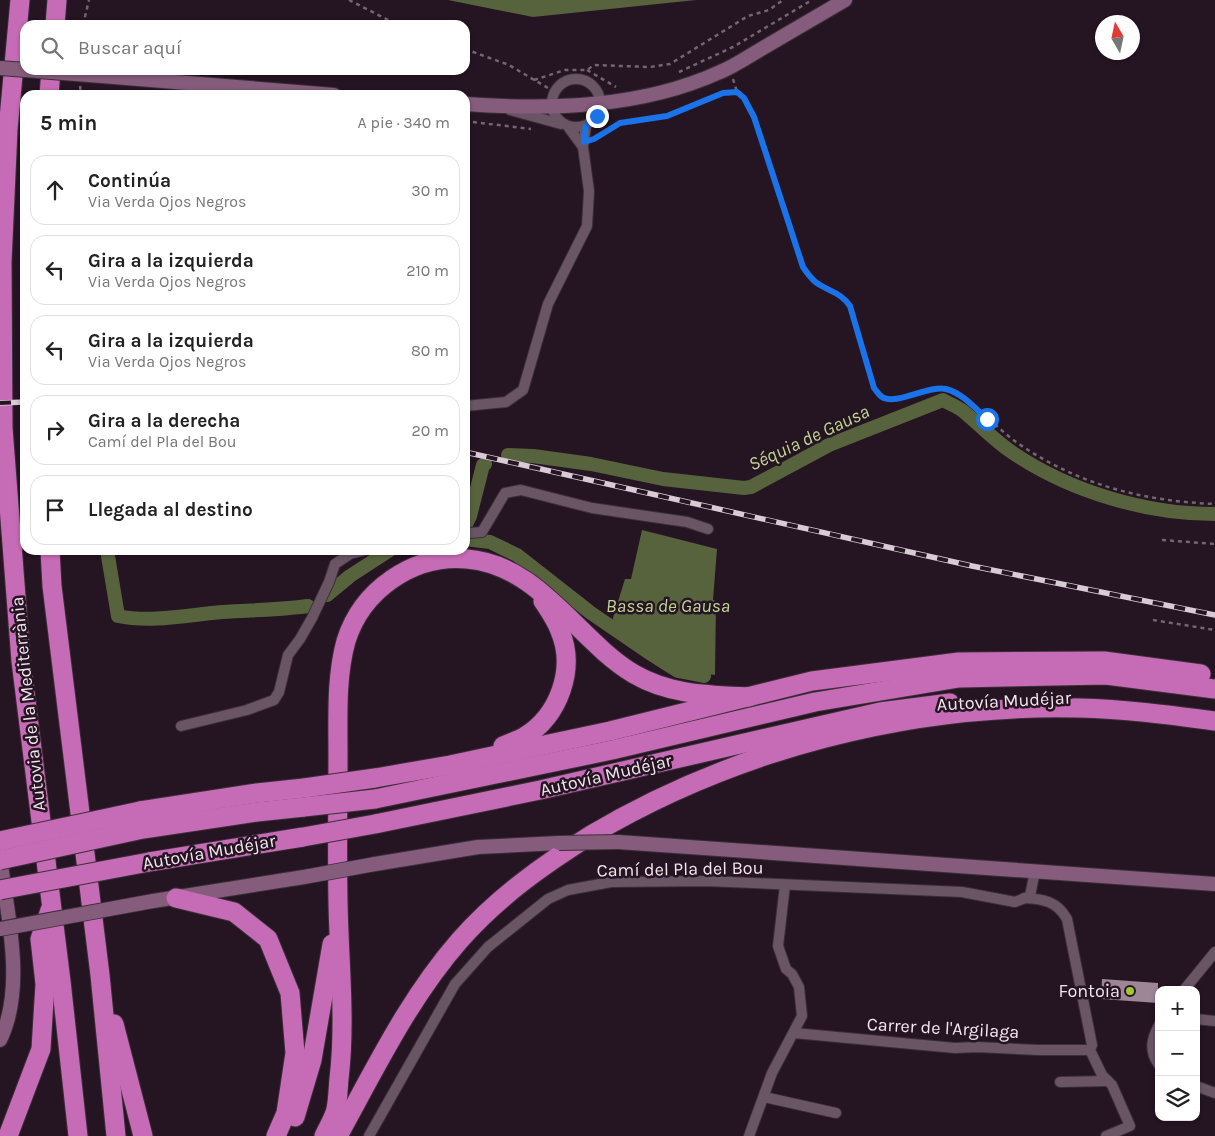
<!DOCTYPE html>
<html lang="es">
<head>
<meta charset="utf-8">
<style>
  body { margin:0; font-family:Karla,sans-serif; background:#f6f6f6; color:#222 }
  .controls { position:absolute; right:15px; bottom:15px; display:grid; overflow:hidden; border-radius:10px; box-shadow:0 1px 4px #0004 }
  .controls button { width:45px; height:45px; display:grid; place-items:center; padding:0; border:0; border-bottom:1px solid #e0e0e0; background:#fff; color:#222; font:25px sans-serif }
  .compass { position:absolute; left:1095px; top:15px; width:45px; height:45px; border-radius:50%; background:#fff; box-shadow:0 1px 4px #0004; rotate:351deg }
  .stop { position:absolute; width:15px; height:15px; margin:-11px; border:4px solid #1a73e8; border-radius:50%; background:#fff }
  .stop.end { background:#1a73e8; border-color:#fff; box-shadow:0 1px 5px #0008 }
  .list { margin:0; padding:0; list-style:none }
  h2 { display:flex; justify-content:space-between; align-items:center; height:65px; margin:0; padding:0 20px; font-size:21px }
  h2 small { font-size:16px; font-weight:400; color:#767676 }
  .list li { display:grid; grid-template-columns:32px 1fr auto; gap:15px; align-items:center; box-sizing:border-box; height:70px; margin:0 10px 10px; padding:0 10px; border:1px solid #e0e0e0; border-radius:15px }
  .list b { display:block; font-size:19px; white-space:nowrap }
  .list p { margin:0; font-size:16px; white-space:nowrap; color:#767676 }
  .list em { font-size:16px; font-style:normal; color:#767676 }
  .icon { flex:none; width:28px; height:28px; fill:none; stroke:currentColor; stroke-width:2; stroke-linecap:round; stroke-linejoin:round }
  .map { position:relative; flex:none; width:1215px; height:1136px; overflow:hidden }
  .search { position:absolute; background:#fff; box-shadow:0 1px 4px #0004; left:20px; top:20px; width:450px; height:55px; display:flex; align-items:center; gap:12px; box-sizing:border-box; padding:0 18px; border-radius:15px; color:#767676; font-size:19px }
  .panel { position:absolute; background:#fff; box-shadow:0 1px 4px #0004; left:20px; top:90px; width:450px; height:465px; border-radius:15px }
  .map>svg:first-child { display:block }
  .water { fill:#57633d }
  .lines { fill:none; stroke-linecap:round; stroke-linejoin:round }
  .canal { stroke:#57633d; stroke-width:14 }
  .building { fill:#9c8697 }
  .street-casing { stroke:#3b2f38; stroke-width:12 }
  .secondary-casing { stroke:#3b2f38; stroke-width:16 }
  .highway-casing { stroke:#3b2f38; stroke-width:21 }
  .path { stroke:#746571; stroke-width:2.5; stroke-dasharray:4 4; stroke-linecap:butt }
  .street { stroke:#695564; stroke-width:10 }
  .secondary { stroke:#855c7c; stroke-width:14 }
  .highway { stroke:#c66bb5; stroke-width:19 }
  .rail-casing { stroke:#d9cbd5; stroke-width:5.5 }
  .rail { stroke:#251422; stroke-width:4; stroke-dasharray:11; stroke-linecap:butt }
  .secondary-bridge-casing { stroke:#3b2f38; stroke-width:16; stroke-linecap:butt }
  .highway-bridge-casing { stroke:#3b2f38; stroke-width:21; stroke-linecap:butt }
  .secondary-bridge { stroke:#855c7c; stroke-width:14 }
  .highway-bridge { stroke:#c66bb5; stroke-width:19 }
  .route { stroke:#1a73e8; stroke-width:6 }
  .poi-dot { fill:#a1c929; stroke:#251422; stroke-width:2 }
  .labels { text-anchor:middle; dominant-baseline:central; stroke-width:5; stroke-linejoin:round; paint-order:stroke }
  .street-label { font-size:18px; fill:#f2e5ee; stroke:#251422 }
  .poi-label { font-size:18px; fill:#f2e5ee; stroke:#251422; text-anchor:end }
  .water-label { font-size:19px; font-style:italic; fill:#bed493; stroke:#251422 }
</style>
</head>
<body>
<div class="map">
<svg width="1215" height="1136" viewBox="0 0 1215 1136">
  <rect width="100%" height="100%" fill="#251422"/>
  <g class="water">
    <path d="M448,0h248l-163,17z"/>
    <path d="M642,530l75,19 -4,51 3,1 -1,74 -38,-6 -65,-48 13,-42h6z"/>
  </g>
  <g class="lines">
    <g class="canal">
      <path d="M508,455l25,1 58,8 72,15 81,9 7,-1 78,-42 114,-45c7,4 15,7 20,11 17,14 32,30 50,42 58,39 133,61 202,61"/>
      <path d="M465,526l5,-10 13,-51 2,-1"/>
      <path d="M465,539l25,3 27,13 74,58 57,39 30,19 26,5"/>
      <path d="M107,550l11,66c33,7 70,-1 104,-4 29,-2 57,-2 86,-6"/>
      <path d="M327,595l23,-19 40,-26"/>
    </g>
  </g>
  <path class="building" d="M1102,979l56,4v20l-57,-4z"/>
  <g class="lines">
    <defs>
      <g id="street">
        <circle cx="576" cy="103" r="24"/>
        <path d="M510,110l51,14"/>
        <path d="M569,128l14,19 3,-21"/>
        <path d="M465,406l41,-4 17,-12 25,-86 39,-78 2,-35 -6,-44"/>
        <path d="M465,532l5,1 12,-1 23,-39 16,-3 71,18 95,14 21,7"/>
        <path d="M181,726l66,-16 27,-10 5,-8 9,-37 12,-16 12,-21 17,-36 6,-18 15,-10 15,-4"/>
        <path d="M1024,898c19,1 33,3 43,21l25,126 -2,5 12,25 10,10 18,41 -24,10"/>
        <path d="M1184,990l31,-38"/>
        <path d="M1196,1019l19,2"/>
        <path d="M1159,1025c-8,15 -10,26 0,40"/>
        <path d="M794,1033l161,15 22,-1 62,3h51"/>
        <path d="M1060,1082l48,-1"/>
        <path d="M1196,1086l19,7"/>
        <path d="M764,1097l72,16"/>
        <path d="M369,1136l86,-152 33,-37 60,-48 20,-9 43,-8 96,-1 255,11 53,10 15,-6 5,-25"/>
        <path d="M749,1136l23,-63 30,-57 -3,-29 -7,-13 -6,-5 -8,-23 7,-61"/>
      </g>
      <g id="secondary">
        <path d="M114,77l220,18"/>
        <path d="M465,104c85,6 176,4 255,-32 15,-6 29,-16 43,-24 27,-16 55,-32 82,-48"/>
        <path d="M618,842l597,42"/>
        <path d="M0,857c7,57 26,130 0,183"/>
        <path d="M375,864l103,-17 81,-4"/>
        <path d="M153,901l151,-24"/>
      </g>
      <g id="highway">
        <path d="M20,0l-12,130 -6,132 1,166 18,233 40,320 17,155"/>
        <path d="M55,25l2,-25"/>
        <path d="M49,95l2,-25"/>
        <path d="M50,550l2,36 48,389 16,161"/>
        <path d="M503,746c7,-3 15,-6 21,-9 35,-21 52,-68 36,-106 -4,-11 -11,-21 -17,-30"/>
        <path d="M375,778l75,-13 160,-34 202,-50 147,-19 145,-1 97,13"/>
        <path d="M375,799l237,-49 203,-48 144,-24 147,-3 109,14"/>
        <path d="M140,811l117,-18 47,-5"/>
        <path d="M375,824l165,-34 340,-78 70,-9"/>
        <path d="M143,829l114,-17 47,-5"/>
        <path d="M149,862l154,-25"/>
        <path d="M176,898l58,14 34,27 22,54 5,60 -9,60 -10,23"/>
        <path d="M114,1024l29,112"/>
        <path d="M295,1117l17,-57 20,-116"/>
        <path d="M8,1136l33,-87 4,-65 -5,-45 10,-29"/>
        <path d="M324,1136c4,-9 10,-18 12,-27 2,-10 2,-20 3,-30 7,-59 0,-118 -1,-177 -1,-49 0,-99 0,-148 0,-37 -2,-77 8,-113 16,-51 67,-87 121,-82 73,6 110,81 167,115 36,21 75,21 115,23"/>
        <path d="M338,1136c37,-67 71,-138 122,-196 38,-43 83,-75 131,-105 145,-86 319,-131 488,-127 45,1 91,7 136,13"/>
      </g>
    </defs>
    <use href="#street" class="street-casing"/>
    <use href="#secondary" class="secondary-casing"/>
    <use href="#highway" class="highway-casing"/>
    <g class="path">
      <path d="M349,0l49,25"/>
      <path d="M83,25l6,-25"/>
      <path d="M465,49l44,16 44,26"/>
      <path d="M587,70l29,17"/>
      <path d="M679,72l54,-25 79,-47"/>
      <path d="M733,79l4,13"/>
      <path d="M534,80l31,-10h22l7,-5 56,2 20,-3 78,-48 21,-6 14,-10"/>
      <path d="M80,86l1,9"/>
      <path d="M465,121l66,8"/>
      <path d="M595,138l25,-15h11l36,-7 56,-23 14,-1 7,6 10,19 49,150c5,7 9,14 17,18 12,7 22,9 30,21l20,70c17,49 49,0 84,16 21,10 44,38 65,52 60,41 124,57 196,60"/>
      <path d="M1162,540l53,4"/>
      <path d="M1153,620l62,10"/>
    </g>
    <use href="#street" class="street"/>
    <use href="#secondary" class="secondary"/>
    <use href="#highway" class="highway"/>
    <defs>
      <g id="rail">
        <path d="M0,403l25,-1"/>
        <path d="M465,452l507,114 243,49"/>
      </g>
    </defs>
    <use href="#rail" class="rail-casing"/>
    <use href="#rail" class="rail"/>
    <defs>
      <g id="secondary-bridge">
        <path d="M0,68l114,9"/>
        <path d="M559,843l59,-1"/>
        <path d="M304,877l71,-13"/>
        <path d="M0,929l153,-28"/>
      </g>
      <g id="highway-bridge">
        <path d="M304,788l71,-10"/>
        <path d="M304,807l71,-8"/>
        <path d="M303,837l72,-13"/>
        <path d="M0,841l140,-30"/>
        <path d="M0,860l143,-31"/>
        <path d="M0,890l149,-28"/>
      </g>
    </defs>
    <use href="#secondary-bridge" class="secondary-bridge-casing"/>
    <use href="#highway-bridge" class="highway-bridge-casing"/>
    <use href="#secondary-bridge" class="secondary-bridge"/>
    <use href="#highway-bridge" class="highway-bridge"/>
  </g>
  <g class="lines">
    <path class="route" d="M597,116l-11,10 -2,16 10,-3 26,-16 47,-7 56,-23 14,-1 7,6 10,19 49,150c5,7 9,14 17,18 12,7 22,9 30,21l24,82c2,2 5,7 8,9 14,9 46,-12 64,-8 16,4 29,19 41,30"/>
  </g>
  <circle class="poi-dot" cx="1130" cy="991" r="5"/>
  <g class="labels">
    <g class="street-label">
      <text transform="translate(1004 701) rotate(-3)">Autovía Mudéjar</text>
      <text transform="translate(28 704) rotate(-96)">Autovia de la Mediterrània</text>
      <text transform="translate(606 775) rotate(-13)">Autovía Mudéjar</text>
      <text transform="translate(209 852) rotate(-10)">Autovía Mudéjar</text>
      <text transform="translate(680 869) rotate(-1)">Camí del Pla del Bou</text>
      <text transform="translate(943 1028) rotate(3)">Carrer de l'Argilaga</text>
    </g>
    <g class="poi-label">
      <text x="1120" y="991">Fontoia</text>
    </g>
    <g class="water-label">
      <text transform="translate(809 438) rotate(-25)">Séquia de Gausa</text>
      <text x="668" y="606">Bassa de Gausa</text>
    </g>
  </g>
</svg>
<div class="controls">
<button>+</button>
<button>−</button>
<button><svg class="icon" aria-label="layers" viewBox="0 0 24 24"><path d="M12 4l9 5-9 5-9-5zM3 14l9 5 9-5"/></svg></button>
</div>
<svg class="compass" viewBox="-18 -18 36 36"><path d="M0-13l5 13h-10z" fill="#e53935"/><path d="M0 13l5-13h-10z" fill="#767676"/></svg>
<div class="stop" style="left:987px;top:419px"></div>
<div class="stop end" style="left:597px;top:116px"></div>
<div class="search"><svg class="icon" aria-label="search" viewBox="0 0 24 24"><circle cx="10" cy="10" r="6"/><path d="M15 15l6 6"/></svg>Buscar aquí</div>
<section class="panel">
<h2>5 min<small>A pie · 340 m</small></h2>
<ul class="list">
<li><svg class="icon" aria-label="ahead" viewBox="0 0 24 24"><path d="M12 20V5M6 11l6-6 6 6"/></svg><div><b>Continúa</b><p>Via Verda Ojos Negros</p></div><em>30 m</em></li>
<li><svg class="icon" aria-label="left" viewBox="0 0 24 24"><path d="M17 20v-9H6M10 6l-5 5 5 5"/></svg><div><b>Gira a la izquierda</b><p>Via Verda Ojos Negros</p></div><em>210 m</em></li>
<li><svg class="icon" aria-label="left" viewBox="0 0 24 24"><path d="M17 20v-9H6M10 6l-5 5 5 5"/></svg><div><b>Gira a la izquierda</b><p>Via Verda Ojos Negros</p></div><em>80 m</em></li>
<li><svg class="icon" aria-label="right" viewBox="0 0 24 24"><path d="M7 20v-9h11M14 6l5 5-5 5"/></svg><div><b>Gira a la derecha</b><p>Camí del Pla del Bou</p></div><em>20 m</em></li>
<li><svg class="icon" aria-label="arrive" viewBox="0 0 24 24"><path d="M6 21V4h12l-3 4 3 4H6"/></svg><div><b>Llegada al destino</b></div></li>
</ul>
</section>
</div>
</body>
</html>
